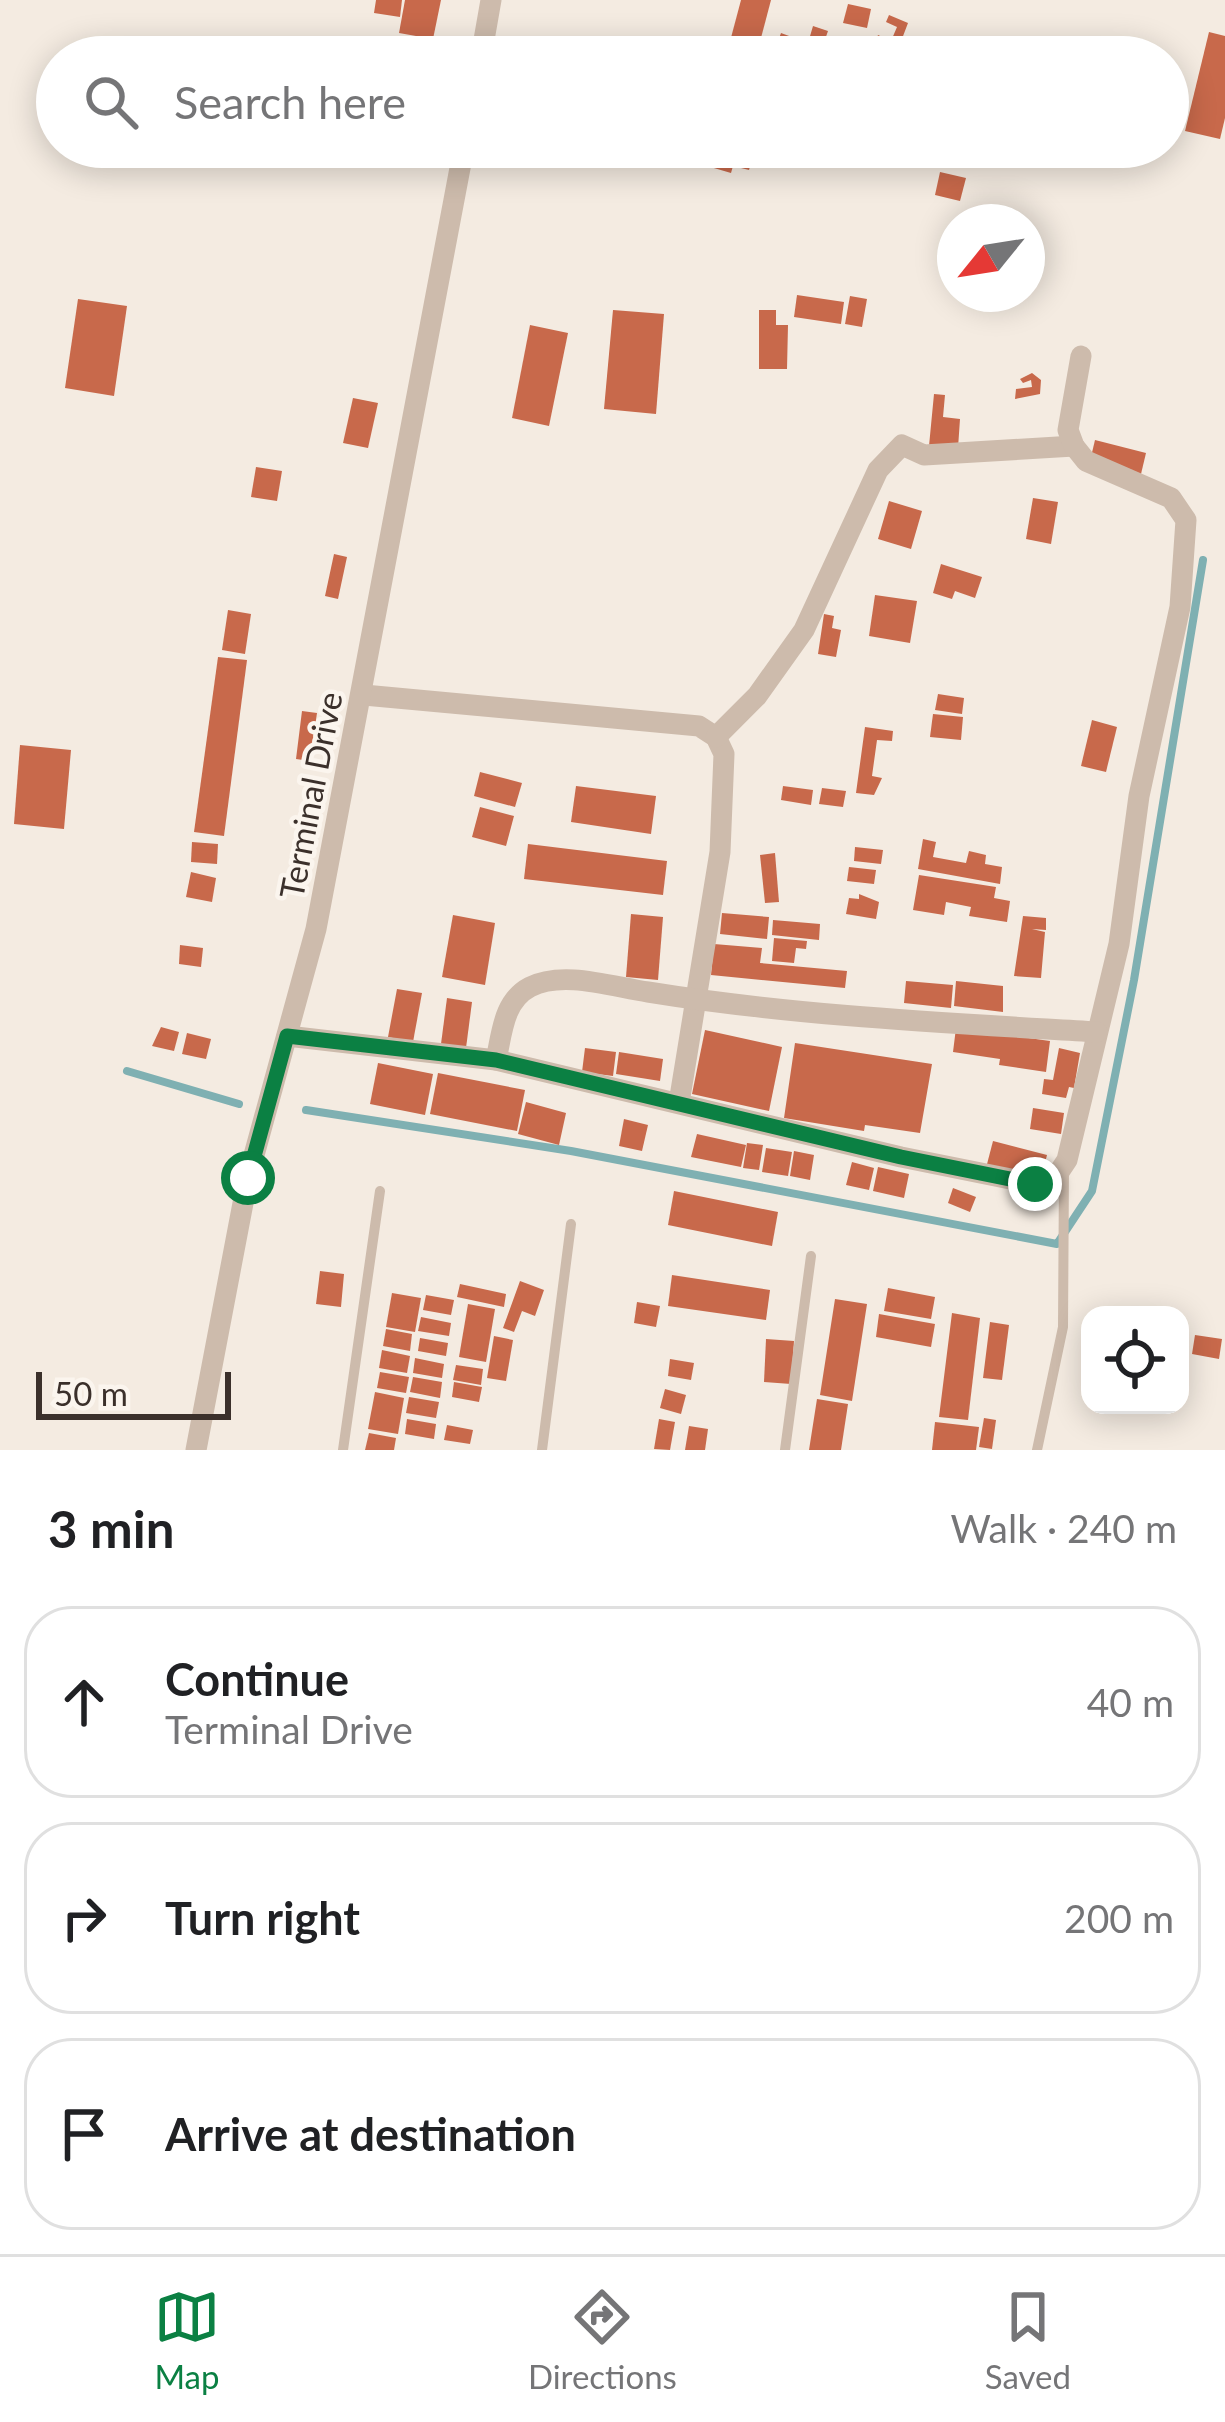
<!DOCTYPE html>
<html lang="en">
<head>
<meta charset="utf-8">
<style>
  body { margin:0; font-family:Lato,sans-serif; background:#f2f2f2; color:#202124 }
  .controls { position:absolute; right:36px; bottom:36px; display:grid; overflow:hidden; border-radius:24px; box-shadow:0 6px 30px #0003 }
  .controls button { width:108px; height:108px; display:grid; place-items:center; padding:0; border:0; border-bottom:3px solid #e0e0e0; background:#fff; color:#202124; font:60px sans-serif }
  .compass { position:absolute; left:937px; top:204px; width:108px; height:108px; border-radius:50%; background:#fff; box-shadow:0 6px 30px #0003; rotate:240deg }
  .scale { position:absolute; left:36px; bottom:30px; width:195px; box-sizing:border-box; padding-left:12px; border:6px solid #3b302b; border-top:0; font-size:33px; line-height:42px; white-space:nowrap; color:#3b302b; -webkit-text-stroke:9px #fbf5ee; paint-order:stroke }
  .stop { position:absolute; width:36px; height:36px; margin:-27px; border:9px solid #0b8043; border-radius:50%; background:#fff }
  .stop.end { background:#0b8043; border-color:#fff; box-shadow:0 3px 12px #0008 }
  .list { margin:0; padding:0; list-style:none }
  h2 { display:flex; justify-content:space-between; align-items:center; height:156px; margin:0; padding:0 48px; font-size:51px }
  h2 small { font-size:39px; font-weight:400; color:#757577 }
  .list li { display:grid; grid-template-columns:78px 1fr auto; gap:36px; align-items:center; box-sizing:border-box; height:192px; margin:0 24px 24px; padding:0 24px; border:3px solid #e0e0e0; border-radius:48px }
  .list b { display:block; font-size:45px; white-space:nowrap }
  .list p { margin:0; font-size:39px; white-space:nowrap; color:#757577 }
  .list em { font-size:39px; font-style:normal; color:#757577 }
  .icon { flex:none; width:66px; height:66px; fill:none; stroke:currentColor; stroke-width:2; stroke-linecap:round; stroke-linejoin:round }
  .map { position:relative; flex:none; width:1225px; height:1450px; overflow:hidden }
  .search { position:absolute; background:#fff; box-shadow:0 6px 30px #0003; left:36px; right:36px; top:36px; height:132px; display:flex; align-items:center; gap:30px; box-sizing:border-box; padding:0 42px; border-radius:66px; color:#757577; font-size:45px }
  .sheet { height:804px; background:#fff }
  nav { display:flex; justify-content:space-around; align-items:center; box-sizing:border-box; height:168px; border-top:3px solid #e0e0e0; background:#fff; font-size:33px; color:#757577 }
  nav a { display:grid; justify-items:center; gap:6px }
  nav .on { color:#0b8043 }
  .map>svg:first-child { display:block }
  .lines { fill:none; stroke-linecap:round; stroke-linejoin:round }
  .stream { stroke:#7fb0b2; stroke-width:8 }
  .building { fill:#c8694b }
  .lane { stroke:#cdbbac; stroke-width:10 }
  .street { stroke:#cdbbac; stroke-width:21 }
  .route { stroke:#0b8043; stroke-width:15 }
  .labels { text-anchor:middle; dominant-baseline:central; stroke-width:9; stroke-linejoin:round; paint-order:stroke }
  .street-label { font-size:33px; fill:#3b302b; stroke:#fbf5ee }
</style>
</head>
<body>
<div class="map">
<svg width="1225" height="1450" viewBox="0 0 1225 1450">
  <rect width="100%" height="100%" fill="#f4ebe1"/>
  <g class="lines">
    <g class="stream">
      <path d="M127,1071l112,33"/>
      <path d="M306,1110l265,41 486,93 35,-53 42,-211 69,-420"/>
    </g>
  </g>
  <g class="building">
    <path d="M376,0h26l-2,17 -26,-4z"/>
    <path d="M405,0h36l-8,39 -34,-6z"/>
    <path d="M741,0h30l-15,57 -28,-8z"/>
    <path d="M848,4l23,5 -4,19 -24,-5z"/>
    <path d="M889,15l19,8 -11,29 -22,-9 3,-8 13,6 6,-14 -11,-5z"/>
    <path d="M813,26l15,5 -9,26 -42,-13 4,-11 27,10z"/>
    <path d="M1209,32l16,4v82l-5,21 -35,-8z"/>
    <path d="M705,147h35l14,5 -5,18 -16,-4 -2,7 -24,-7 4,-13 -7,-2z"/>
    <path d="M940,172l26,6 -6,23 -25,-6z"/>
    <path d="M797,295l47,7 -3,22 -47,-7z"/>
    <path d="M850,296l17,3 -5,28 -17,-3z"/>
    <path d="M78,299l49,7 -13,90 -49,-8z"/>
    <path d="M613,310l51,4 -8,100 -52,-5z"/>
    <path d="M759,310h17v15h12l-1,44h-28z"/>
    <path d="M530,325l38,8 -19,93 -37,-8z"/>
    <path d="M1032,373l9,7 -1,14 -25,5 1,-10 16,-2 -1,-7 -8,3 -3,-4z"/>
    <path d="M934,394l11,1 -2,22 17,2 -2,29 -29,-2z"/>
    <path d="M353,398l25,5 -10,45 -25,-5z"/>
    <path d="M1095,440l51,13 -5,21 -51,-13z"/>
    <path d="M256,467l26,4 -5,30 -26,-4z"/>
    <path d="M1033,498l25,4 -7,42 -25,-5z"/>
    <path d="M889,501l33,10 -11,38 -33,-10z"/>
    <path d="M334,554l13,3 -9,42 -13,-3z"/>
    <path d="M941,564l41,13 -7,21 -20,-7 -3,8 -19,-6z"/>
    <path d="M875,595l42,6 -7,42 -41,-7z"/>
    <path d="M228,610l23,4 -6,40 -23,-4z"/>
    <path d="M824,614l10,2 -2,12 9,2 -5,27 -18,-3z"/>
    <path d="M218,657l29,3 -23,176 -30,-4z"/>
    <path d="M938,694l26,4 -2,16 -27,-4z"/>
    <path d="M302,711l15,2 -7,48 -14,-2z"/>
    <path d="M933,714l30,3 -2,23 -31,-3z"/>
    <path d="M1092,720l25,7 -11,45 -25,-6z"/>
    <path d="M865,727l28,4 -1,10 -15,-1 -5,36 10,2 -8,17 -18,-2z"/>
    <path d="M20,745l51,5 -7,79 -50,-5z"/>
    <path d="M480,772l42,11 -7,24 -41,-11z"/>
    <path d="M576,786l80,10 -5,38 -80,-12z"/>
    <path d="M783,786l30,4 -2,15 -30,-5z"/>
    <path d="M822,788l24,3 -3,16 -24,-3z"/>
    <path d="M480,807l34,9 -8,30 -34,-9z"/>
    <path d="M923,839l13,3 -3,15 33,6 3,-12 17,4 -1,9 17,3 -2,17 -82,-15z"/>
    <path d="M192,842l26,2 -1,20 -26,-2z"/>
    <path d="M528,844l139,17 -4,34 -139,-16z"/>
    <path d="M855,847l28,3 -2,14 -27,-3z"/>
    <path d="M775,853l4,49 -14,1 -5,-48z"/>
    <path d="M849,867l27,3 -2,14 -27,-3z"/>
    <path d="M191,872l25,6 -4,24 -26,-5z"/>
    <path d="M919,875l77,12 -2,11 16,3 -3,21 -38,-6 2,-9 -25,-5 -2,13 -31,-5z"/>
    <path d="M859,894l20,8 -3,17 -30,-5 3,-16 10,1z"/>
    <path d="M722,913l47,4 -2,22 -47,-5z"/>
    <path d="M631,914l32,3 -5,63 -32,-3z"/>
    <path d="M453,915l42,8 -10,62 -43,-8z"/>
    <path d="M1023,916l23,2v12l-14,-1 13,3 -4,46 -27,-2z"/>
    <path d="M773,920l47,4 -1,16 -47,-5z"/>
    <path d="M774,938l33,3 -1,8 -10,-1 -2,15 -22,-2z"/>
    <path d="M714,944l48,4 -2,15 87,8 -2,17 -134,-13z"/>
    <path d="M180,945l23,3 -2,19 -22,-3z"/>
    <path d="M906,981l47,4 -2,23 -47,-5z"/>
    <path d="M956,981l47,5v26l-49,-6z"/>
    <path d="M397,989l25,4 -9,49 -25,-5z"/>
    <path d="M447,998l25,4 -6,46 -25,-4z"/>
    <path d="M161,1027l18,5 -5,19 -22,-5z"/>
    <path d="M956,1028l94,13 -4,31 -47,-7 1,-6 -47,-7z"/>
    <path d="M705,1030l77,17 -13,64 -77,-17z"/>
    <path d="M187,1033l24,6 -5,20 -24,-5z"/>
    <path d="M795,1043l137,21 -12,69 -55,-8 -1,6 -80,-13z"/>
    <path d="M585,1048l31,4 -3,24 -31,-4z"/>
    <path d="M1059,1048l21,5 -6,35 -5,-1 -3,11 -24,-4 2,-15 9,1z"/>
    <path d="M619,1052l44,7 -3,22 -44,-7z"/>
    <path d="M378,1063l55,11 -8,41 -55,-11z"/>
    <path d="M438,1073l87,17 -8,41 -87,-17z"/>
    <path d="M526,1102l40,11 -7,32 -41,-11z"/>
    <path d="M1033,1108l31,5 -3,21 -31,-5z"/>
    <path d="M624,1119l24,6 -6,26 -23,-5z"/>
    <path d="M697,1134l49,11 -5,22 -50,-10z"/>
    <path d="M993,1141l54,14 -7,27 -54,-14z"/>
    <path d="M747,1143l16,2 -4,25 -16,-2z"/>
    <path d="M766,1148l26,4 -4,24 -26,-4z"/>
    <path d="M794,1151l20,4 -4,25 -20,-4z"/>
    <path d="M852,1162l22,6 -5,22 -23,-5z"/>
    <path d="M878,1167l31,7 -5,24 -31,-7z"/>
    <path d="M953,1188l23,9 -6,15 -22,-9z"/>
    <path d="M674,1191l104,21 -6,34 -104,-21z"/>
    <path d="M320,1271l24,3 -3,33 -25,-3z"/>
    <path d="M672,1275l98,15 -4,30 -98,-14z"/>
    <path d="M520,1281l24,9 -9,26 -13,-5 -8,21 -11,-4z"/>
    <path d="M460,1284l46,10 -2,13 -47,-10z"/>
    <path d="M888,1288l47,9 -4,22 -47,-8z"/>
    <path d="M392,1293l29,5 -6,34 -29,-5z"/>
    <path d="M426,1295l28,5 -3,15 -28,-5z"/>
    <path d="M835,1299l32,5 -15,97 -32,-6z"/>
    <path d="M637,1302l23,4 -4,21 -22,-4z"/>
    <path d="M468,1304l27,5 -9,53 -27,-5z"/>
    <path d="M952,1313l28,5 -12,102 -29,-3z"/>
    <path d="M879,1314l56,10 -4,23 -55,-10z"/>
    <path d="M421,1317l30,6 -2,13 -31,-5z"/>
    <path d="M990,1322l19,3 -7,55 -19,-2z"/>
    <path d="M386,1329l26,5 -2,17 -27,-5z"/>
    <path d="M1195,1335l27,4 -3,20 -27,-5z"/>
    <path d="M494,1336l19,4 -7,41 -19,-3z"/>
    <path d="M420,1338l28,5 -2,13 -28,-5z"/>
    <path d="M766,1339l28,2 -3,43 -27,-2z"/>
    <path d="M382,1350l28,6 -3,17 -28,-5z"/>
    <path d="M415,1358l29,6 -2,14 -29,-5z"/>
    <path d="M670,1359l24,4 -3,17 -23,-4z"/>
    <path d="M456,1365l27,4 -2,16 -28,-5z"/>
    <path d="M380,1372l29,5 -3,16 -29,-5z"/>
    <path d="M413,1377l29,5 -2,16 -30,-6z"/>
    <path d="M454,1382l28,5 -3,15 -27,-5z"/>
    <path d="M665,1389l21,6 -5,19 -21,-6z"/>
    <path d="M375,1392l29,6 -6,36 -30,-5z"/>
    <path d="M409,1397l30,5 -3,16 -30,-5z"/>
    <path d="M817,1399l31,5 -7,46h-32z"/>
    <path d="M984,1418l12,2 -4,29 -13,-2z"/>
    <path d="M407,1419l29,5 -2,15 -29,-5z"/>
    <path d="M659,1419l16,3 -5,28 -16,-1z"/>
    <path d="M935,1422l44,5 -3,23h-44z"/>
    <path d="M447,1425l26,5 -3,14 -26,-4z"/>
    <path d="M689,1426l19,3 -3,21h-20z"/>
    <path d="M369,1433l27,5 -2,12h-29z"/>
  </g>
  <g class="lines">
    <g class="lane">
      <path d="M343,1450l37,-259"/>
      <path d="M542,1450l29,-226"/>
      <path d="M785,1450l26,-194"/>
      <path d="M1037,1450l26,-123 1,-159"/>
    </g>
    <g class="street">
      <path d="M481,57l10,-57"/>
      <path d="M364,695l335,31 17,11 8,17 -4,98 -41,251"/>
      <path d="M716,737l41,-41 47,-66 74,-160 24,-25 22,10 150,-9"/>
      <path d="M287,1036l209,24 405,97 134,27 22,-9 10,-15 52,-216 20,-148 41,-189 6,-87 -15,-22 -85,-37 -12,-15 -6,-16 13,-74"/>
      <path d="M496,1060c6,-26 7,-59 34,-73 33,-17 83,0 118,5 148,24 300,31 449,40"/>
      <path d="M196,1450l52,-273 68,-248 148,-782"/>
    </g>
  </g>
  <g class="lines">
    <path class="route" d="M248,1178l39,-142 209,24 405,97 134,27"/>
  </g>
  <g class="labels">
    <g class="street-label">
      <text transform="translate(310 795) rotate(-79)">Terminal Drive</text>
    </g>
  </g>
</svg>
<div class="controls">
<button><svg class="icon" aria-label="locate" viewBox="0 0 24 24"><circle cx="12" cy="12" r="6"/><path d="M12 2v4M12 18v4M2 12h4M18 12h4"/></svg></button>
</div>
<svg class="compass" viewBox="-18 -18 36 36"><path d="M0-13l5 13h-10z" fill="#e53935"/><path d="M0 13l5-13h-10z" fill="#757577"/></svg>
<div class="scale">50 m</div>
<div class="stop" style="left:248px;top:1178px"></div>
<div class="stop end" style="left:1035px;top:1184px"></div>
<div class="search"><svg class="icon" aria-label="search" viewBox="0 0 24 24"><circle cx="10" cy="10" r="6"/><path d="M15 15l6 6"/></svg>Search here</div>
</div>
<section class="sheet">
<h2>3 min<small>Walk · 240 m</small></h2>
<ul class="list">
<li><svg class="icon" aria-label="ahead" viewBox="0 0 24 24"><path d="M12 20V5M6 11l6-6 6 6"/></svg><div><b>Continue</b><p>Terminal Drive</p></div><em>40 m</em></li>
<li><svg class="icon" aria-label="right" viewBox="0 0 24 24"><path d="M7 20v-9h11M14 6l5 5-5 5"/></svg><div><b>Turn right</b></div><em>200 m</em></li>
<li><svg class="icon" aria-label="arrive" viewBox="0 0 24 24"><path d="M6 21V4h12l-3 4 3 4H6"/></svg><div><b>Arrive at destination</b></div></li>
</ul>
</section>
<nav>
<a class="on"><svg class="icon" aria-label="map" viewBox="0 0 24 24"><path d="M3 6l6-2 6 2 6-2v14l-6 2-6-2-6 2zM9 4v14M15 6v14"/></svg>Map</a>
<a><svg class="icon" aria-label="directions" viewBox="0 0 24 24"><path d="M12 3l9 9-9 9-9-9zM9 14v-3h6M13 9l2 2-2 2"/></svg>Directions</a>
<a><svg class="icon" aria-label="saved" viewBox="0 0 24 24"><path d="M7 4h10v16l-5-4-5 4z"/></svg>Saved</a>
</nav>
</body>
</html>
